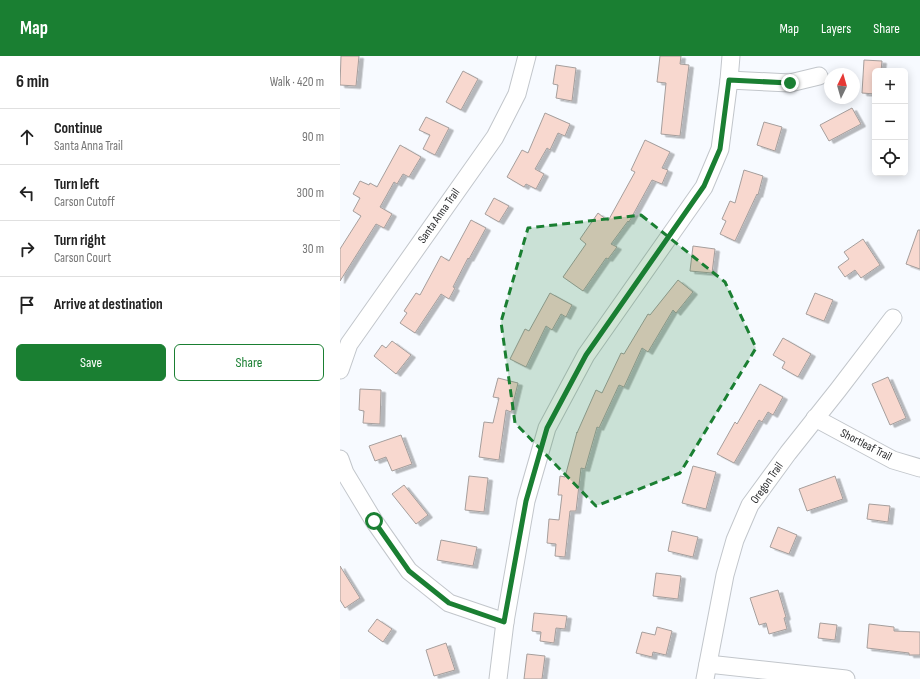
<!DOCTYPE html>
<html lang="en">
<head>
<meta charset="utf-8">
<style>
  body { margin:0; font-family:"Sofia Sans Condensed",sans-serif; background:#f6f6f6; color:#222 }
  .controls { position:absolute; right:12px; top:12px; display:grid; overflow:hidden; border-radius:6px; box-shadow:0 2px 10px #0003 }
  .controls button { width:36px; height:36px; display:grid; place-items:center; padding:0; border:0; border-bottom:1px solid #e0e0e0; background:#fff; color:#222; font:20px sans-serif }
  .compass { position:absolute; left:484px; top:12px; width:36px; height:36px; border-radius:50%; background:#fff; box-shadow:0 2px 10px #0003; rotate:5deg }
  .stop { position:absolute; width:12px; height:12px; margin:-9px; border:3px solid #1a7f32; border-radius:50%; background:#fff }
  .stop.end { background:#1a7f32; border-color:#fff; box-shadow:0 1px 4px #0008 }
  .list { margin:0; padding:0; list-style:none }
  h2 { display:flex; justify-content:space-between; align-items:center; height:52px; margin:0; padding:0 16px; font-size:17px }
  h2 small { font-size:13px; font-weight:400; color:#767676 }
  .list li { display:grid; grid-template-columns:26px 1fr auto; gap:12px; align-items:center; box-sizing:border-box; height:56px; padding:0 16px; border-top:1px solid #e0e0e0 }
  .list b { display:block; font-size:15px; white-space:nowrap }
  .list p { margin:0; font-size:13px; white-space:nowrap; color:#767676 }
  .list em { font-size:13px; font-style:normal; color:#767676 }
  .actions { display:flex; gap:8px; padding:12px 16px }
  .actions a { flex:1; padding:9px 0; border:1px solid #1a7f32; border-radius:6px; text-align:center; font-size:14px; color:#1a7f32 }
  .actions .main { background:#1a7f32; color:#fff }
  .icon { flex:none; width:22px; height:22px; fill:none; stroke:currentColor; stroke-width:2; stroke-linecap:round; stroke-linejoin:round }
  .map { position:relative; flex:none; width:580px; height:623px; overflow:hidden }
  header { display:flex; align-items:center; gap:24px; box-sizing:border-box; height:56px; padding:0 20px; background:#1a7f32; color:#fff }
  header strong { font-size:19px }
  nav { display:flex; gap:22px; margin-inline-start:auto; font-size:14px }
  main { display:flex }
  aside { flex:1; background:#fff }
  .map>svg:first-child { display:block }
  .building { fill:#f8d8cf; stroke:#a59e9c; filter:url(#shadow) }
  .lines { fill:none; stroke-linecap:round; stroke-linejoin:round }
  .minor-casing { stroke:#c2c6cb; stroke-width:19 }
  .minor { stroke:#fff; stroke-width:17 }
  .route { stroke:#1a7f32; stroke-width:5 }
  .marked { fill:#1a7f32; fill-opacity:0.2; stroke:#1a7f32; stroke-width:3; stroke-dasharray:8 5; stroke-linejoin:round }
  .labels { text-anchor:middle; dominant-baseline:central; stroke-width:3.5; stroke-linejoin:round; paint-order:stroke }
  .street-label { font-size:12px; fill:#2b2c2e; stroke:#fff }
</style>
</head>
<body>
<header>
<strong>Map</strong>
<nav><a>Map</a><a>Layers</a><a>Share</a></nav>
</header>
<main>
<aside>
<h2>6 min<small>Walk · 420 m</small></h2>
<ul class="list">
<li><svg class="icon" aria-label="ahead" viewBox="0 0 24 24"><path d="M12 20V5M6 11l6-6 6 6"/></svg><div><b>Continue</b><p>Santa Anna Trail</p></div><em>90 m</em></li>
<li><svg class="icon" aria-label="left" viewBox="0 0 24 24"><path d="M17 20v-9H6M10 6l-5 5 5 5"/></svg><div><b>Turn left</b><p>Carson Cutoff</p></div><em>300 m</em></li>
<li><svg class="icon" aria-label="right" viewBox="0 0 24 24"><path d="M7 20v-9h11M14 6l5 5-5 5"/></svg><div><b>Turn right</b><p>Carson Court</p></div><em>30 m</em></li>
<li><svg class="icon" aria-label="arrive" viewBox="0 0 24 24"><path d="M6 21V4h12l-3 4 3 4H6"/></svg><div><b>Arrive at destination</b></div></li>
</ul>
<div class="actions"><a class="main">Save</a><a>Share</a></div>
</aside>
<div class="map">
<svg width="580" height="623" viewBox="0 0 580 623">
  <defs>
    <filter id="shadow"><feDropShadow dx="4.5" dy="2.5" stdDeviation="0" flood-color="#0004"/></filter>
  </defs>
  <rect width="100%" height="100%" fill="#f7faff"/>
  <g class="building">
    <path d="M1,0h18l-3,30 -16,-1z"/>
    <path d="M320,0h21l-1,8 9,1 -9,71 -19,-2 5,-51 -9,-1z"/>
    <path d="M524,4l18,1 -1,10h-6v23l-13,-1z"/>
    <path d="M216,9l20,3 -4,33 -16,-3 2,-13 -5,-1z"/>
    <path d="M123,15l15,8 -17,31 -15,-8z"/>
    <path d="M512,52l9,16 -32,17 -9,-16z"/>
    <path d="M205,57l25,11 -5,12 -7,-3 -8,17 -3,-2 -12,21 9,5 -8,15 -10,-5 -2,3 -17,-10 15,-27 6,3z"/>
    <path d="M86,61l23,11 -14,27 -12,-6 7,-14 -11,-5z"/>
    <path d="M424,66l18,5 -7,24 -18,-6z"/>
    <path d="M305,84l25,12 -8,16 6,2 -6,14 -10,-4 -23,42 -1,-1 -17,23 6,3 -9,12 -2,-1 -23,33 -20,-14 23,-33 -6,-5 18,-26 10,8 27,-49 -4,-2z"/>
    <path d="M60,89l21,12 -12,20 -6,-3 -6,10 -3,-2 -14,25 12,7 -8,14 -8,-4 -36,57v-32l21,-33 -8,-5 7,-13 -7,-4 7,-13 9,4 1,-2 7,4z"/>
    <path d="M404,114l19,6 -5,19 -1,-1 -22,47 -15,-7 6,-13 -4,-2 8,-18 5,2z"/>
    <path d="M154,142l15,8 -10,16 -14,-8z"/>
    <path d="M131,164l15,8 -17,31 -1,-1 -15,29 2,1 -6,11 -8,-5 -26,39 -15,-10 7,-10 -3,-2 12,-18 4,2 21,-39 8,5z"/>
    <path d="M578,174h2v39l-14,-5z"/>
    <path d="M523,183l17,26 -19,13 -6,-8 -10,7 -7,-10 11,-8 -5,-7z"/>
    <path d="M353,190l22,3 -3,24 -22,-2z"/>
    <path d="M338,224l15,12 -17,21 -3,-3 -25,42 -6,-4 -18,39 -5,-2 -20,43 -2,-1 -12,42 -4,-1 -5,43h-6l-5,46 -10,-1 1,-12 -9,-1 2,-24 10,1 3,-25h-4l2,-19 5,1 12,-45v1l19,-43 6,3 19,-40 3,1 24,-40 2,1z"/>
    <path d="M210,237l22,12 -6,12 -5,-3 -9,16 -6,-4 -20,41 -16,-8 15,-30 4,2z"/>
    <path d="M475,237l18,7 -9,21 -18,-7z"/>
    <path d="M443,282l28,16 -13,23 -16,-9 3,-6 -12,-7z"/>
    <path d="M52,285l19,14 -15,19 -22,-18 8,-11 4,3z"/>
    <path d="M548,321l18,41 -16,7 -18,-41z"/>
    <path d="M158,322l20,5 -7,29 -5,-2 -7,50 -20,-3 5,-35 9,1 6,-25 -6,-1z"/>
    <path d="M420,328l23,13 -10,18 -5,-3 -6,10 -3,-2 -25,43 -17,-9 18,-32 2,2z"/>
    <path d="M20,333l21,1 -1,34 -17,-1 1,-12 -5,-1z"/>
    <path d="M61,379l11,29 -20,7 -6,-14 -11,4 -6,-15z"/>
    <path d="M353,410l23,6 -10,37 -24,-6z"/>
    <path d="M129,420l19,2 -4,34 -19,-2z"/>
    <path d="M495,420l8,23 -36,12 -8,-22z"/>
    <path d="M64,429l24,30 -12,9 -24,-30z"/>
    <path d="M529,448l21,2 -2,16 -21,-3z"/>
    <path d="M438,471l19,8 -8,19 -19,-7z"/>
    <path d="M332,475l26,6 -5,20 -25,-6z"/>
    <path d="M101,484l36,7 -4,19 -36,-6z"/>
    <path d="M0,510l20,32 -15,10 -5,-8z"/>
    <path d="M316,517l25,3 -3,23 -25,-3z"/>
    <path d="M438,534l8,27 -2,1 3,11 -18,5 -3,-11 -7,2 -9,-27z"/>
    <path d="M194,557l33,3 -2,13 -9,-1 -2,15 -14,-2 1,-9 -9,-1z"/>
    <path d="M37,563l15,10 -9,13 -15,-11z"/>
    <path d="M480,567l17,2 -2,15 -17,-2z"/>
    <path d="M529,568l25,3v4l26,1v23h-11v-2l-42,-5z"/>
    <path d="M317,571l15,4 -6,24 -13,-3 -1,5 -16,-4 6,-21 13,3z"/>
    <path d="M106,587l9,27 -21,6 -8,-26z"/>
    <path d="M187,598l18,2 -3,23h-18z"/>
  </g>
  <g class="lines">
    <defs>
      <g id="minor">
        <path d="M389,24l61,3 29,-7"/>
        <path d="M0,314l9,-26 146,-207 22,-43 10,-38"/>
        <path d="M475,362l78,42 27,8"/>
        <path d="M0,403l5,14 29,48 35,50 40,32 56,19"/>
        <path d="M368,608l138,15"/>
        <path d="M158,623l7,-57 21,-121 21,-73 39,-73 118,-168 16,-38 9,-69 2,-24"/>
        <path d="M365,623l20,-104 10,-35 15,-35 38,-52 50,-63 55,-72"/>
      </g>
    </defs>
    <use href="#minor" class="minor-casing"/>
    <use href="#minor" class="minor"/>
  </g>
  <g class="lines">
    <path class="route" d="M34,465l35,50 40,32 55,19 22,-121 21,-73 39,-73 118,-169 16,-37 9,-69 61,3"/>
  </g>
  <path class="marked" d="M301,159l84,67 31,66 -76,125 -84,33 -81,-83 -14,-101 27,-94z"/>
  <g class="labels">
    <g class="street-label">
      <text transform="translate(99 160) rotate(-55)">Santa Anna Trail</text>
      <text transform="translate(526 389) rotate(27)">Shortleaf Trail</text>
      <text transform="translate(427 427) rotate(-55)">Oregon Trail</text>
    </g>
  </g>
</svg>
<div class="controls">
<button>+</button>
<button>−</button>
<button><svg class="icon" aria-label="locate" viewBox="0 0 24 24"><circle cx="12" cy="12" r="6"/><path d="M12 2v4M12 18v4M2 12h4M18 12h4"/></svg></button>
</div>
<svg class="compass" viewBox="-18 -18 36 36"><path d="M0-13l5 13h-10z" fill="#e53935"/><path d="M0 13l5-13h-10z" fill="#767676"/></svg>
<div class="stop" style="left:34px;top:465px"></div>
<div class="stop end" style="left:450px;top:27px"></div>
</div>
</main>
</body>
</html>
